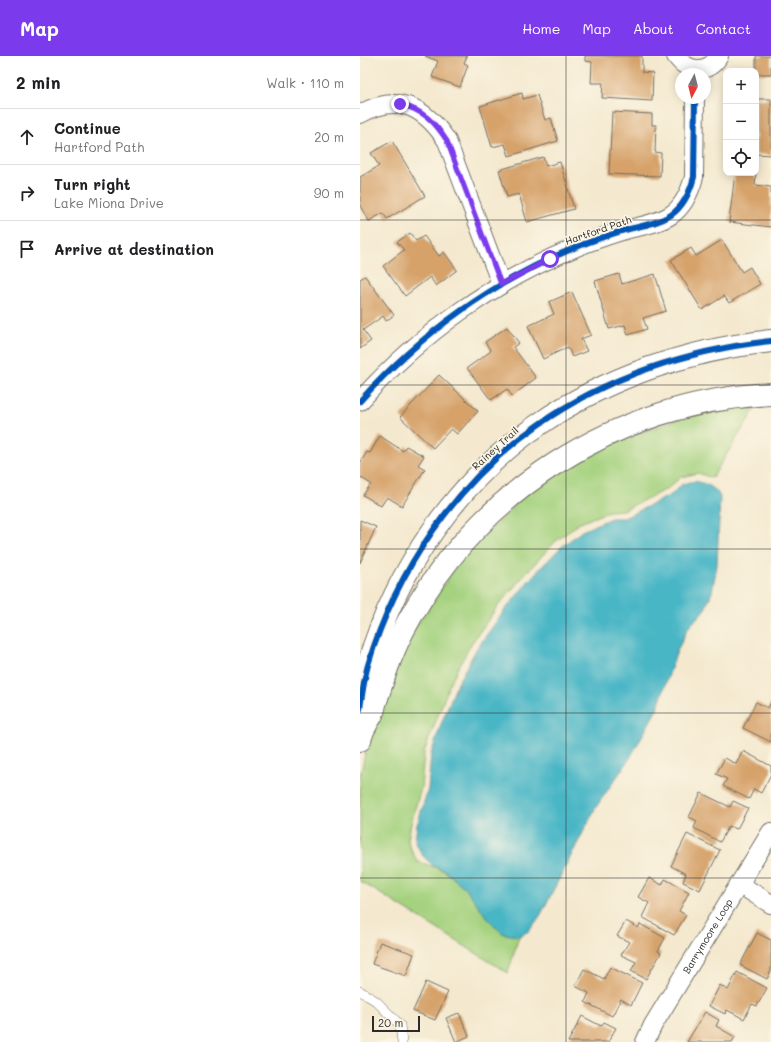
<!DOCTYPE html>
<html lang="en">
<head>
<meta charset="utf-8">
<style>
  body { margin:0; font-family:Mali,sans-serif; background:#f6f6f6; color:#202124 }
  .controls { position:absolute; right:12px; top:12px; display:grid; overflow:hidden; border-radius:8px; box-shadow:0 2px 10px #0003 }
  .controls button { width:36px; height:36px; display:grid; place-items:center; padding:0; border:0; border-bottom:1px solid #e0e0e0; background:#fff; color:#202124; font:20px sans-serif }
  .compass { position:absolute; left:315px; top:12px; width:36px; height:36px; border-radius:50%; background:#fff; box-shadow:0 2px 10px #0003; rotate:187deg }
  .scale { position:absolute; left:12px; bottom:10px; width:48px; box-sizing:border-box; padding-left:4px; border:2px solid #2b2b2b; border-top:0; font-size:11px; line-height:14px; white-space:nowrap; color:#2b2b2b; -webkit-text-stroke:3px #fcf5e5; paint-order:stroke }
  .stop { position:absolute; width:12px; height:12px; margin:-9px; border:3px solid #7c3aed; border-radius:50%; background:#fff }
  .stop.end { background:#7c3aed; border-color:#fff; box-shadow:0 1px 4px #0008 }
  .list { margin:0; padding:0; list-style:none }
  h2 { display:flex; justify-content:space-between; align-items:center; height:52px; margin:0; padding:0 16px; font-size:17px }
  h2 small { font-size:13px; font-weight:400; color:#757577 }
  .list li { display:grid; grid-template-columns:26px 1fr auto; gap:12px; align-items:center; box-sizing:border-box; height:56px; padding:0 16px; border-top:1px solid #e0e0e0 }
  .list b { display:block; font-size:15px; white-space:nowrap }
  .list p { margin:0; font-size:13px; white-space:nowrap; color:#757577 }
  .list em { font-size:13px; font-style:normal; color:#757577 }
  .icon { flex:none; width:22px; height:22px; fill:none; stroke:currentColor; stroke-width:2; stroke-linecap:round; stroke-linejoin:round }
  .map { position:relative; flex:none; width:411px; height:986px; overflow:hidden }
  header { display:flex; align-items:center; gap:24px; box-sizing:border-box; height:56px; padding:0 20px; background:#7c3aed; color:#fff }
  header strong { font-size:19px }
  nav { display:flex; gap:22px; margin-inline-start:auto; font-size:14px }
  main { display:flex }
  aside { flex:1; background:#fff }
  .map>svg:first-child { display:block }
  .green { fill:#a5d27f; stroke:#687e55 }
  .water { fill:#49b6c6; stroke:#3a7078 }
  .building { fill:#d6a26a }
  .lines { fill:none; stroke-linecap:round; stroke-linejoin:round }
  .service-casing { stroke:#716e64; stroke-width:10 }
  .minor-casing { stroke:#716e64; stroke-width:20 }
  .tertiary-casing { stroke:#716e64; stroke-width:24 }
  .service { stroke:#fff; stroke-width:9 }
  .minor { stroke:#fff; stroke-width:18 }
  .tertiary { stroke:#fff; stroke-width:22 }
  .cycleway-casing { stroke:#fcf5e5; stroke-width:8 }
  .cycleway { stroke:#0057b8; stroke-width:6 }
  .route { stroke:#7c3aed; stroke-width:5 }
  .grid { fill:none; stroke:#2b2b2b; stroke-width:1; stroke-opacity:0.55 }
  .labels { text-anchor:middle; dominant-baseline:central; stroke-width:3.5; stroke-linejoin:round; paint-order:stroke }
  .street-label { font-size:10px; fill:#2b2b2b; stroke:#fcf5e5 }
</style>
</head>
<body>
<header>
<strong>Map</strong>
<nav><a>Home</a><a>Map</a><a>About</a><a>Contact</a></nav>
</header>
<main>
<aside>
<h2>2 min<small>Walk · 110 m</small></h2>
<ul class="list">
<li><svg class="icon" aria-label="ahead" viewBox="0 0 24 24"><path d="M12 20V5M6 11l6-6 6 6"/></svg><div><b>Continue</b><p>Hartford Path</p></div><em>20 m</em></li>
<li><svg class="icon" aria-label="right" viewBox="0 0 24 24"><path d="M7 20v-9h11M14 6l5 5-5 5"/></svg><div><b>Turn right</b><p>Lake Miona Drive</p></div><em>90 m</em></li>
<li><svg class="icon" aria-label="arrive" viewBox="0 0 24 24"><path d="M6 21V4h12l-3 4 3 4H6"/></svg><div><b>Arrive at destination</b></div></li>
</ul>
</aside>
<div class="map">
<svg width="411" height="986" viewBox="0 0 411 986">
  <rect width="100%" height="100%" fill="#fcf5e5"/>
  <filter id="ink" filterUnits="userSpaceOnUse"><feTurbulence type="fractalNoise" baseFrequency=".025" numOctaves="2"/><feDisplacementMap in="SourceGraphic" scale="8" xChannelSelector="R" yChannelSelector="G"/><feConvolveMatrix kernelMatrix="1 2 1 2 8 2 1 2 1" color-interpolation-filters="sRGB"/></filter>
  <filter id="wash" filterUnits="userSpaceOnUse"><feTurbulence type="fractalNoise" baseFrequency=".012" numOctaves="4" result="noise"/><feDisplacementMap in="SourceGraphic" scale="16" xChannelSelector="R" yChannelSelector="G"/><feGaussianBlur stdDeviation="0.9" result="paint"/><feColorMatrix in="noise" values="0 0 0 0 0 0 0 0 0 0 0 0 0 0 0 0 0 1.4 0 .05"/><feComposite in="paint" operator="in"/></filter>
  <g filter="url(#wash)">
    <rect width="100%" height="100%" fill="#f4e9cf"/>
    <path class="green" d="M398,348l-46,74 -14,-5 -17,4 -14,12 -25,12 -19,9 -14,1 -31,13 -23,18 -29,31 -28,33 -27,38 -20,37 -27,71 -3,36 -10,35 -3,17 1,5 8,16 28,10 21,18 36,44 17,3 -11,37 -148,-92v-105l9,-39 41,-102 53,-79 62,-61 67,-44 91,-34z"/>
    <path class="water" d="M335,425c11,3 20,5 25,16l-3,68 -5,27 -7,17 -17,19 -11,23 -20,58 -27,49 -34,49 -56,109 -11,15 -10,5 -9,-1 -8,-2 -14,-14 -22,-30 -21,-18 -12,-5 -11,-11 -7,-14 2,-16 11,-36 3,-35 10,-30 16,-40 20,-36 27,-37 27,-33 29,-30 22,-17 29,-13h13l47,-23 11,-11z"/>
    <g id="blocks">
      <g class="building">
        <path d="M65,0h42l-3,7 4,2 -8,22 -28,-10 6,-16z"/>
        <path d="M225,0h57v16l11,1 -1,28 -50,-3 1,-15h-12l1,-21 -7,-1z"/>
        <rect x="396" y="0" width="15" height="18"/>
        <path d="M162,37l1,6 14,-4 8,25 6,-2 7,23 -49,15 -4,-12 -13,3 -12,-41z"/>
        <path d="M396,43h15v56l-15,-1z"/>
        <path d="M252,56l40,2v11h4l-1,27 6,1 -1,23 -51,-2z"/>
        <path d="M32,85l33,55 -38,23 -4,-6 -14,8 -9,-15v-29l19,-11 -8,-13z"/>
        <path d="M183,101l3,9 14,-4 14,47 -47,13 -8,-28 -12,3 -8,-27z"/>
        <path d="M375,117h21l-1,12 16,2v40l-42,-5z"/>
        <path d="M50,177l6,8 8,-5 15,20 5,-4 13,18 -21,16 -6,-9 -25,19 -22,-30 21,-16 -7,-8z"/>
        <path d="M362,184l20,32 8,-5 10,17 -31,19 -5,-7 -22,14 -31,-50 20,-12 5,8z"/>
        <path d="M259,218l3,10 33,-10 11,37 -23,7 4,11 -19,6 -3,-10 -16,4 -14,-48z"/>
        <path d="M5,220l29,39 -8,6 -3,-5 -20,14 8,11 -11,8v-70z"/>
        <path d="M212,236l19,43 -10,4 6,12 -15,6 -4,-10 -25,12 -15,-33 26,-12 -5,-12z"/>
        <path d="M147,271l12,16 -6,4 23,31 -24,18 -5,-7 -16,11 -24,-32 24,-17 -6,-9z"/>
        <path d="M79,319l39,36 -21,23 -6,-5 -18,19 -33,-31z"/>
        <path d="M20,380l23,15 3,-5 18,10 -6,9 7,4 -23,37 -15,-9 -6,9 -18,-11 8,-11 -11,-7v-14l7,-11 3,1z"/>
        <path d="M0,464l16,7 -16,36z"/>
        <path d="M396,646l12,6 3,-6v40l-28,-14z"/>
        <path d="M383,695l28,15v8l-10,19 -7,-4 -5,10 -26,-13 4,-7 -11,-5 9,-16 11,6z"/>
        <path d="M341,737l29,14 3,-6 15,7 -11,21 -8,-3 -9,16 -26,-14 3,-7 -8,-4z"/>
        <path d="M327,778l33,16 -20,40 -17,-8 3,-8 -15,-8z"/>
        <path d="M289,822l13,7 3,-6 24,13 -10,19 7,4 -12,20 -32,-18 7,-14 -11,-6z"/>
        <path d="M266,865l12,7 2,-4 25,14 -7,13 3,2 -15,26 -15,-8 5,-9 -15,-7 8,-13 -12,-6z"/>
        <path d="M397,877l14,7v31l-4,8 -27,-14z"/>
        <path d="M20,886l34,12 -8,22 -34,-12z"/>
        <path d="M250,911l32,16 -11,22 -10,-6 -9,17 -27,-14 4,-9 -14,-7 9,-17 20,10z"/>
        <path d="M377,916l30,16 -10,18 -5,-2 -8,15 -17,-9 -2,4 -16,-8 11,-21 8,5z"/>
        <path d="M66,926l22,10 -13,28 -22,-9z"/>
        <path d="M345,956l14,8 -3,6 19,11 -3,5h-45z"/>
        <path d="M99,957l10,23 -13,6 -10,-24z"/>
        <path d="M222,960l19,10 3,-4 12,6 -8,14h-40z"/>
      </g>
    </g>
  </g>
  <g filter="url(#ink)">
    <use href="#blocks" fill-opacity="0" stroke="#716e64" stroke-width="1"/>
    <g class="lines">
      <defs>
        <path id="service" d="M0,935l16,10 24,24 2,17"/>
        <g id="minor">
          <path d="M316,0c12,17 32,18 43,0"/>
          <path d="M0,58c38,-21 64,-8 87,27l54,143"/>
          <path d="M0,345c60,-67 135,-121 219,-155 15,-6 30,-11 46,-16 15,-4 32,-6 46,-15 13,-9 19,-23 23,-38l1,-79"/>
          <path d="M379,828l32,20"/>
          <path id="s1" d="M285,986l8,-17 118,-193"/>
        </g>
        <g id="tertiary">
          <path d="M0,653c2,-15 4,-30 8,-44 28,-95 89,-184 170,-240 68,-48 150,-75 233,-84"/>
          <path d="M0,684c2,-9 5,-14 10,-22 3,-4 4,-9 5,-14 8,-25 16,-50 28,-73 72,-139 212,-229 368,-237"/>
        </g>
      </defs>
      <use href="#service" class="service-casing"/>
      <use href="#minor" class="minor-casing"/>
      <use href="#tertiary" class="tertiary-casing"/>
      <use href="#service" class="service"/>
      <use href="#minor" class="minor"/>
      <use href="#tertiary" class="tertiary"/>
      <defs>
        <g id="cycleway">
          <path d="M0,345c60,-67 135,-121 219,-155 15,-6 30,-11 46,-16 15,-4 32,-6 46,-15 13,-9 19,-23 23,-38l1,-79"/>
          <path d="M0,653c2,-15 4,-30 8,-44 28,-95 89,-184 170,-240 68,-48 150,-75 233,-84"/>
        </g>
      </defs>
      <use href="#cycleway" class="cycleway-casing"/>
      <use href="#cycleway" class="cycleway"/>
    </g>
  </g>
  <g class="lines" filter="url(#ink)">
    <path class="route" d="M40,48c24,7 34,17 47,37l54,143 49,-25"/>
  </g>
  <path class="grid" d="M206,0v986M0,164h411M0,329h411M0,493h411M0,657h411M0,822h411"/>
  <g class="labels">
    <g class="street-label">
      <text transform="translate(238 174) rotate(-19)">Hartford Path</text>
      <text transform="translate(135 392) rotate(-42)">Rainey Trail</text>
      <text stroke="none"><textPath href="#s1" startOffset="123">Barrymoore Loop</textPath></text>
    </g>
  </g>
</svg>
<div class="controls">
<button>+</button>
<button>−</button>
<button><svg class="icon" aria-label="locate" viewBox="0 0 24 24"><circle cx="12" cy="12" r="6"/><path d="M12 2v4M12 18v4M2 12h4M18 12h4"/></svg></button>
</div>
<svg class="compass" viewBox="-18 -18 36 36"><path d="M0-13l5 13h-10z" fill="#e53935"/><path d="M0 13l5-13h-10z" fill="#757577"/></svg>
<div class="scale">20 m</div>
<div class="stop" style="left:190px;top:203px"></div>
<div class="stop end" style="left:40px;top:48px"></div>
</div>
</main>
</body>
</html>
